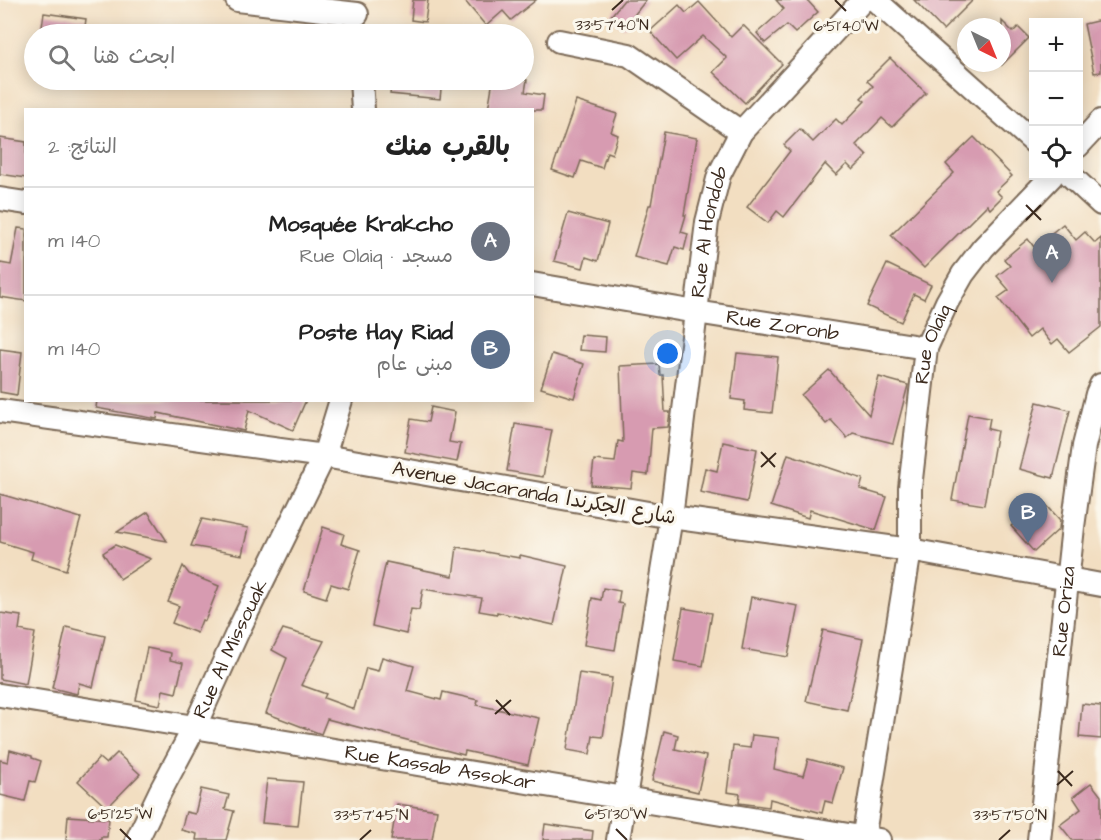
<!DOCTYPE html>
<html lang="ar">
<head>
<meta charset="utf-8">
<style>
  body { margin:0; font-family:"Architects Daughter","Playpen Sans Arabic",sans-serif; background:#f6f6f6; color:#222; direction:rtl }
  .controls { position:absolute; right:18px; top:18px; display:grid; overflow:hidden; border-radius:0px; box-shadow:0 3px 15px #0003 }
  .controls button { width:54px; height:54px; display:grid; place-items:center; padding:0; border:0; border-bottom:2px solid #e0e0e0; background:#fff; color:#222; font:30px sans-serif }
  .compass { position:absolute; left:957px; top:18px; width:54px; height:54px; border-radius:50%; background:#fff; box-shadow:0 3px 15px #0003; rotate:137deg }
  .you { position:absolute; left:668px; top:354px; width:21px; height:21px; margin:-15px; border:4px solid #fff; border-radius:50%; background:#1a73e8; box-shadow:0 0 0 9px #1a73e833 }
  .badge { display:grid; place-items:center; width:39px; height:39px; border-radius:50%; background:#1f6fb2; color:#fff; font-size:20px; font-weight:700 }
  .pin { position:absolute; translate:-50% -50px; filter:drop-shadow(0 2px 3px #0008) }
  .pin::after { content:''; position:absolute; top:32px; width:21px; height:18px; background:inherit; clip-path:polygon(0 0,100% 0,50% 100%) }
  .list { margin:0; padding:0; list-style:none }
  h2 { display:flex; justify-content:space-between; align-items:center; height:78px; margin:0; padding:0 24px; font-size:26px }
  h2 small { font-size:20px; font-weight:400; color:#767676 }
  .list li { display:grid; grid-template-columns:39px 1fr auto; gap:18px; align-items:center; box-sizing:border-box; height:108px; padding:0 24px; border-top:2px solid #e0e0e0 }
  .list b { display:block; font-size:22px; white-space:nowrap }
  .list p { margin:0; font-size:20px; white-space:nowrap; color:#767676 }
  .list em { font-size:20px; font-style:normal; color:#767676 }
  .icon { flex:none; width:33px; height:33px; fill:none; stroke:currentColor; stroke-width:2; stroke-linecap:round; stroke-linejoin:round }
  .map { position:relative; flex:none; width:1101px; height:840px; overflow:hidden; direction:ltr }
  .search { position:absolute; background:#fff; box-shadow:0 3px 15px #0003; left:24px; top:24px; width:510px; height:66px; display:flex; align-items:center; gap:15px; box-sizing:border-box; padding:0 21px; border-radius:33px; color:#767676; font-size:22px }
  .panel { position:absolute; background:#fff; box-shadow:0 3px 15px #0003; left:24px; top:108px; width:510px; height:294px; border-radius:0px; direction:rtl }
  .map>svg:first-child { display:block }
  .building { fill:#d79bb1 }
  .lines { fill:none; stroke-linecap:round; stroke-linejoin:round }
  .minor-casing { stroke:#7b6957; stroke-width:26 }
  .minor { stroke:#fff; stroke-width:22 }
  .ticks { fill:none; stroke:#3b2a1e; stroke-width:2 }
  .labels { text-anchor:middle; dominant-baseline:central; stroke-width:6; stroke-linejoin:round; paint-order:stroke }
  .street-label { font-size:20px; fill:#3b2a1e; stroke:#fbf7ec }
  .ticks-label { font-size:15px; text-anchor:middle; fill:#3b2a1e; stroke:#fbf7ec; stroke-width:6; stroke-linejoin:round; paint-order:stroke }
</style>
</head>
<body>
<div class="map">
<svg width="1101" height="840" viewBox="0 0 1101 840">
  <rect width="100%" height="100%" fill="#fbf7ec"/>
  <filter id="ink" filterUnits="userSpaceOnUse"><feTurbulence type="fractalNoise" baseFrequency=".0167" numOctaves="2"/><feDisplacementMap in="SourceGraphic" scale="12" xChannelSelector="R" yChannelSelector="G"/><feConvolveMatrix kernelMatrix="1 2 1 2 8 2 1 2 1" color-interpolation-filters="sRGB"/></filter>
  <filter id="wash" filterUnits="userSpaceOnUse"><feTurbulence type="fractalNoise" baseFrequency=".008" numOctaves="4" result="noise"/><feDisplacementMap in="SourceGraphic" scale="24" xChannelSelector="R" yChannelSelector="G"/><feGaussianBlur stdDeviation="1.35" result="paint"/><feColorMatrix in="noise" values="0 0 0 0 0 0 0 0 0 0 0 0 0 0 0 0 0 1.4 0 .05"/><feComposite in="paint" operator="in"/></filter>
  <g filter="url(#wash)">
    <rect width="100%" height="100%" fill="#f2dec1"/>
    <g id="blocks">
      <g class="building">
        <path d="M413,0h15l-3,22 -14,-2z"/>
        <path d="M464,0h72l-25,20 -8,-9 -17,15z"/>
        <path d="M624,0h22l-22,28 -14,-11z"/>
        <path d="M776,0h31l11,12 -23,21 -8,-8 -22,18 -8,-10 27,-24z"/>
        <path d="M914,0h59l-30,30z"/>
        <path d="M699,2l32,35 12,-12 39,39 -37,39 -32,-31 14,-14 -24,-22 -27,24 -26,-29 29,-26 7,8z"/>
        <path d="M44,13l42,6 -2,15h-43z"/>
        <path d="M1101,20v52l-7,1 -10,-49z"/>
        <path d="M1002,21l11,11 5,-5 11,11 -27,27z"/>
        <path d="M890,58l36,35 -34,34 -10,-9 -26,27 11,11 -14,14 -6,-6 -11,11 -11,-11 -41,53 -7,-6 -9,12 -21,-16 43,-56 -6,-6 16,-16 13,13 23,-23 6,6 23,-24 -4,-3 12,-12 -6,-5z"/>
        <path d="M392,80h50l-2,19 -50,-5z"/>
        <path d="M493,80h34l-2,12 19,3 -2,15h-54z"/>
        <path d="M576,101l41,13 -6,18 7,3 -6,19 -5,-2 -5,16 -21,-7 -6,17 -23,-8z"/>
        <path d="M664,132l33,6 -13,77h2l-5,17 7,2 -4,16 -9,-3 -6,19 -35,-9 15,-52h2z"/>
        <path d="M974,137l38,39 -16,15 6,6 -12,12 -3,-4 -63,63 -33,-33 63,-62 -8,-9z"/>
        <path d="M0,138l26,4v36l-26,-4z"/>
        <path d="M568,213l40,11 -10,37 -12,-4 -3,11 -29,-7z"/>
        <path d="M1063,224l13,16 9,-8 10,11 6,-5v89l-32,25 -11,-13 -6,5 -12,-15 -11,9 -31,-40 11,-8 -12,-14 13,-10 -6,-7 24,-20 6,8z"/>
        <path d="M18,228l8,1v72l-26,-4v-34l11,2z"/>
        <path d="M887,264l44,21 -7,14 -10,-5 -13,28 -34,-16z"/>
        <path d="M581,335l25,2 -1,15 -26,-2z"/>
        <path d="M0,349l22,3 -5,43 -17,-3z"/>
        <path d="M737,353l41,4 -6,56 -28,-3 1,-9 -14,-2z"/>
        <path d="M552,354l32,10 -10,34 -33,-10z"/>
        <path d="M659,364l1,11h3l2,37h5l-2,15 -16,1 -4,47 -15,-2 -2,15 -40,-3 3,-25 21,2 3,-21 5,1 -3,-76z"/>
        <path d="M829,370l40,45 10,-38 29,8 -15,58 -40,-10 -6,5 -16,-18 -5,4 -25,-29z"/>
        <path d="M97,400h209l-13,30 -44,-20 -5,21 -86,-18 -1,6 -61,-11z"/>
        <path d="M1037,402l33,8 -17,68 -34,-9z"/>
        <path d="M431,407l24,5 -6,30 12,2 -4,18 -52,-10 6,-33 17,3z"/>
        <path d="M968,414l22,4 -2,11 9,2 -13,74 -32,-5z"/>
        <path d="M515,424l37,6 -9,47 -36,-6z"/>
        <path d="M723,442l34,7 -10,53 -47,-10 5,-24 12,3z"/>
        <path d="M788,454l75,25 -3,10 27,8 -11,33 -66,-20 -2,8 -37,-12z"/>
        <path d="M0,494l81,24 -15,52 -35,-11 2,-7 -33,-10z"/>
        <path d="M1041,499l19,21 -1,9 -25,23 -23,-26z"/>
        <path d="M148,512l19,29 -50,-9z"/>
        <path d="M202,519l46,9 -6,27 -51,-9z"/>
        <path d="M323,527l21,7 -3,10 19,6 -12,39 -17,-5 -5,14 -22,-7z"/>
        <path d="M115,545l36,14 -31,20 -17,-26z"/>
        <path d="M457,547l63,11v-3l47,11 -13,59 -57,-13v2l-18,-3 3,-13 -59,-9 -4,21 -8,-1 -5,25 -34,-8 14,-64 67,14z"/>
        <path d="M183,566l6,8 30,12 -14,35 -3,-1 -5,13 -25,-10 7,-17 -11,-4z"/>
        <path d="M603,588l17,3 -2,12 5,1 -8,46 -31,-5 8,-47 9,2z"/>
        <path d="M751,597l47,9 -10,51 -46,-8z"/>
        <path d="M683,608l29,5 -9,53 -29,-5z"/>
        <path d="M0,613l21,3 -2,14 16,3 -9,51 -26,-5z"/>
        <path d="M66,627l39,9 -12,51 -14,-4 -2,11 -25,-6z"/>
        <path d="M283,629l41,12 -23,44 25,9 -2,4 30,11 12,-41 12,3 4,-14 32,9 -7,25 34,9 2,-8 35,8 -1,5 62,13 -11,47 -63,-14 -1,4 -137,-36 -6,15 -55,-21 21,-55 -15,-8z"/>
        <path d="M823,630l40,9 -16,71 -41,-9z"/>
        <path d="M147,648l24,5 -1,7 13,3 -7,30 -13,-3 -3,15 -24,-5z"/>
        <path d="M579,673l33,5 -9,59 -10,-1 -3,18 -23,-4z"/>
        <path d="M1082,704l19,2v33l-22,-2z"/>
        <path d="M664,731l14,4 -3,14 31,7 -8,36 -46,-11z"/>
        <path d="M752,735l27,3 -5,31 29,7 5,-17 35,9 -10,35 -8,-2 -3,12 -52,-14 -1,8 -30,-4 1,-9 -13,-2 6,-46 17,2z"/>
        <path d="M10,750l22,6v2l9,3 -6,21 -5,-1 -5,20 -25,-6v-35l8,2z"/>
        <path d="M117,753l23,21 -33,34 -29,-27 21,-23 7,6z"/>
        <path d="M267,779l36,3 -5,44 -36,-3z"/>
        <path d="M1091,783l10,13v44h-29l-12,-15 21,-16 -8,-12z"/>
        <path d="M201,789l28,6 -4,14 9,2 -8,29h-30l1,-6 -16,-4 5,-18 9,2z"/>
        <path d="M397,804l40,6 -5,30h-41z"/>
        <path d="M68,816l41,3 -2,18h-6v3h-35z"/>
        <path d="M545,824l48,7 -1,9h-49z"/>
      </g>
    </g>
  </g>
  <g filter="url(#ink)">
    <use href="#blocks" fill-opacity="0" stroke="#7b6957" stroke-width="1.5"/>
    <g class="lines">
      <defs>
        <g id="minor">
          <path d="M237,0l120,14"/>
          <path d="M875,0l159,142"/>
          <path d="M559,41l70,14 112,77"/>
          <path d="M361,80l2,30"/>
          <path d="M1078,146l23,-25"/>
          <path d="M1071,176l30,28"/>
          <path d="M0,199l26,4"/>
          <path id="s1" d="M532,284l164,28 230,36"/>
          <path d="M0,411l324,45 347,61 239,33 191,35"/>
          <path id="s2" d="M0,695l879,145"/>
          <path id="s3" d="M137,840l23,-48 34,-64 44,-97 86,-175 17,-56"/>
          <path id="s4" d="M618,840l53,-323 36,-295 12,-47 22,-43 122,-132"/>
          <path id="s5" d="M863,840l47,-290v-62l16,-140 21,-46 16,-28 20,-26 69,-72"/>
          <path id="s6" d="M1039,840l34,-313 11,-81 13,-52 4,-9"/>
        </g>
      </defs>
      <use href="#minor" class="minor-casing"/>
      <use href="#minor" class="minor"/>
    </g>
  </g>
  <path class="ticks" d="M835,0l11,11M612,10l11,-10M1026,205l15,15M1026,220l15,-15M761,452l14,15M761,467l15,-14M496,700l14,15M495,714l16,-14M1058,771l14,15M1057,785l16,-14M120,829l11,11M616,829l11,11M360,840l11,-10M999,840l11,-10"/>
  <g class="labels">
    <g class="street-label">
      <text stroke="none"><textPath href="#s4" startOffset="615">Rue Al Hondob</textPath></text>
      <text stroke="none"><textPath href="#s1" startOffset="254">Rue Zoronb</textPath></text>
      <text stroke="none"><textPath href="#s5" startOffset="502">Rue Olaiq</textPath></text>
      <text transform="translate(534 493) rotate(10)">Avenue Jacaranda شارع الجكرندا</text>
      <text stroke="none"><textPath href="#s6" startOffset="230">Rue Oriza</textPath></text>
      <text stroke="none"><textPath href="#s3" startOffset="213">Rue Al Missouak</textPath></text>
      <text stroke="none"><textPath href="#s2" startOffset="446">Rue Kassab Assokar</textPath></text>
    </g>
  </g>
  <g class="ticks-label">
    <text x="612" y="30">33°57'40"N</text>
    <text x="846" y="31">6°51'40"W</text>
    <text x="120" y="819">6°51'25"W</text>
    <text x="616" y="819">6°51'30"W</text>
    <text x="371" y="820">33°57'45"N</text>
    <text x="1010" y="820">33°57'50"N</text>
  </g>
</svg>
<div class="controls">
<button>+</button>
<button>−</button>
<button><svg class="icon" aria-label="locate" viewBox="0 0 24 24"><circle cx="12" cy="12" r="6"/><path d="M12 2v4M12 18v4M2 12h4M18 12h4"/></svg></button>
</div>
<svg class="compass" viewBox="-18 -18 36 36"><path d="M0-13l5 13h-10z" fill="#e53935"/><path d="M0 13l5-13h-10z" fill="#767676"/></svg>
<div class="you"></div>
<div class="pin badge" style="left:1052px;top:283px;background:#6b7280">A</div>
<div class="pin badge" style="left:1028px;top:543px;background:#5c6f8a">B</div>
<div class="search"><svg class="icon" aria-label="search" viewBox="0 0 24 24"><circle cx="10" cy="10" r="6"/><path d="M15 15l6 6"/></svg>ابحث هنا</div>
<section class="panel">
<h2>بالقرب منك<small>النتائج: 2</small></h2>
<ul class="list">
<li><span class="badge" style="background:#6b7280">A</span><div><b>Mosquée Krakcho</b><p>مسجد · Rue Olaiq</p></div><em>140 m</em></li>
<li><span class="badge" style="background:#5c6f8a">B</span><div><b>Poste Hay Riad</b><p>مبنى عام</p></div><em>140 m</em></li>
</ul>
</section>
</div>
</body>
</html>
